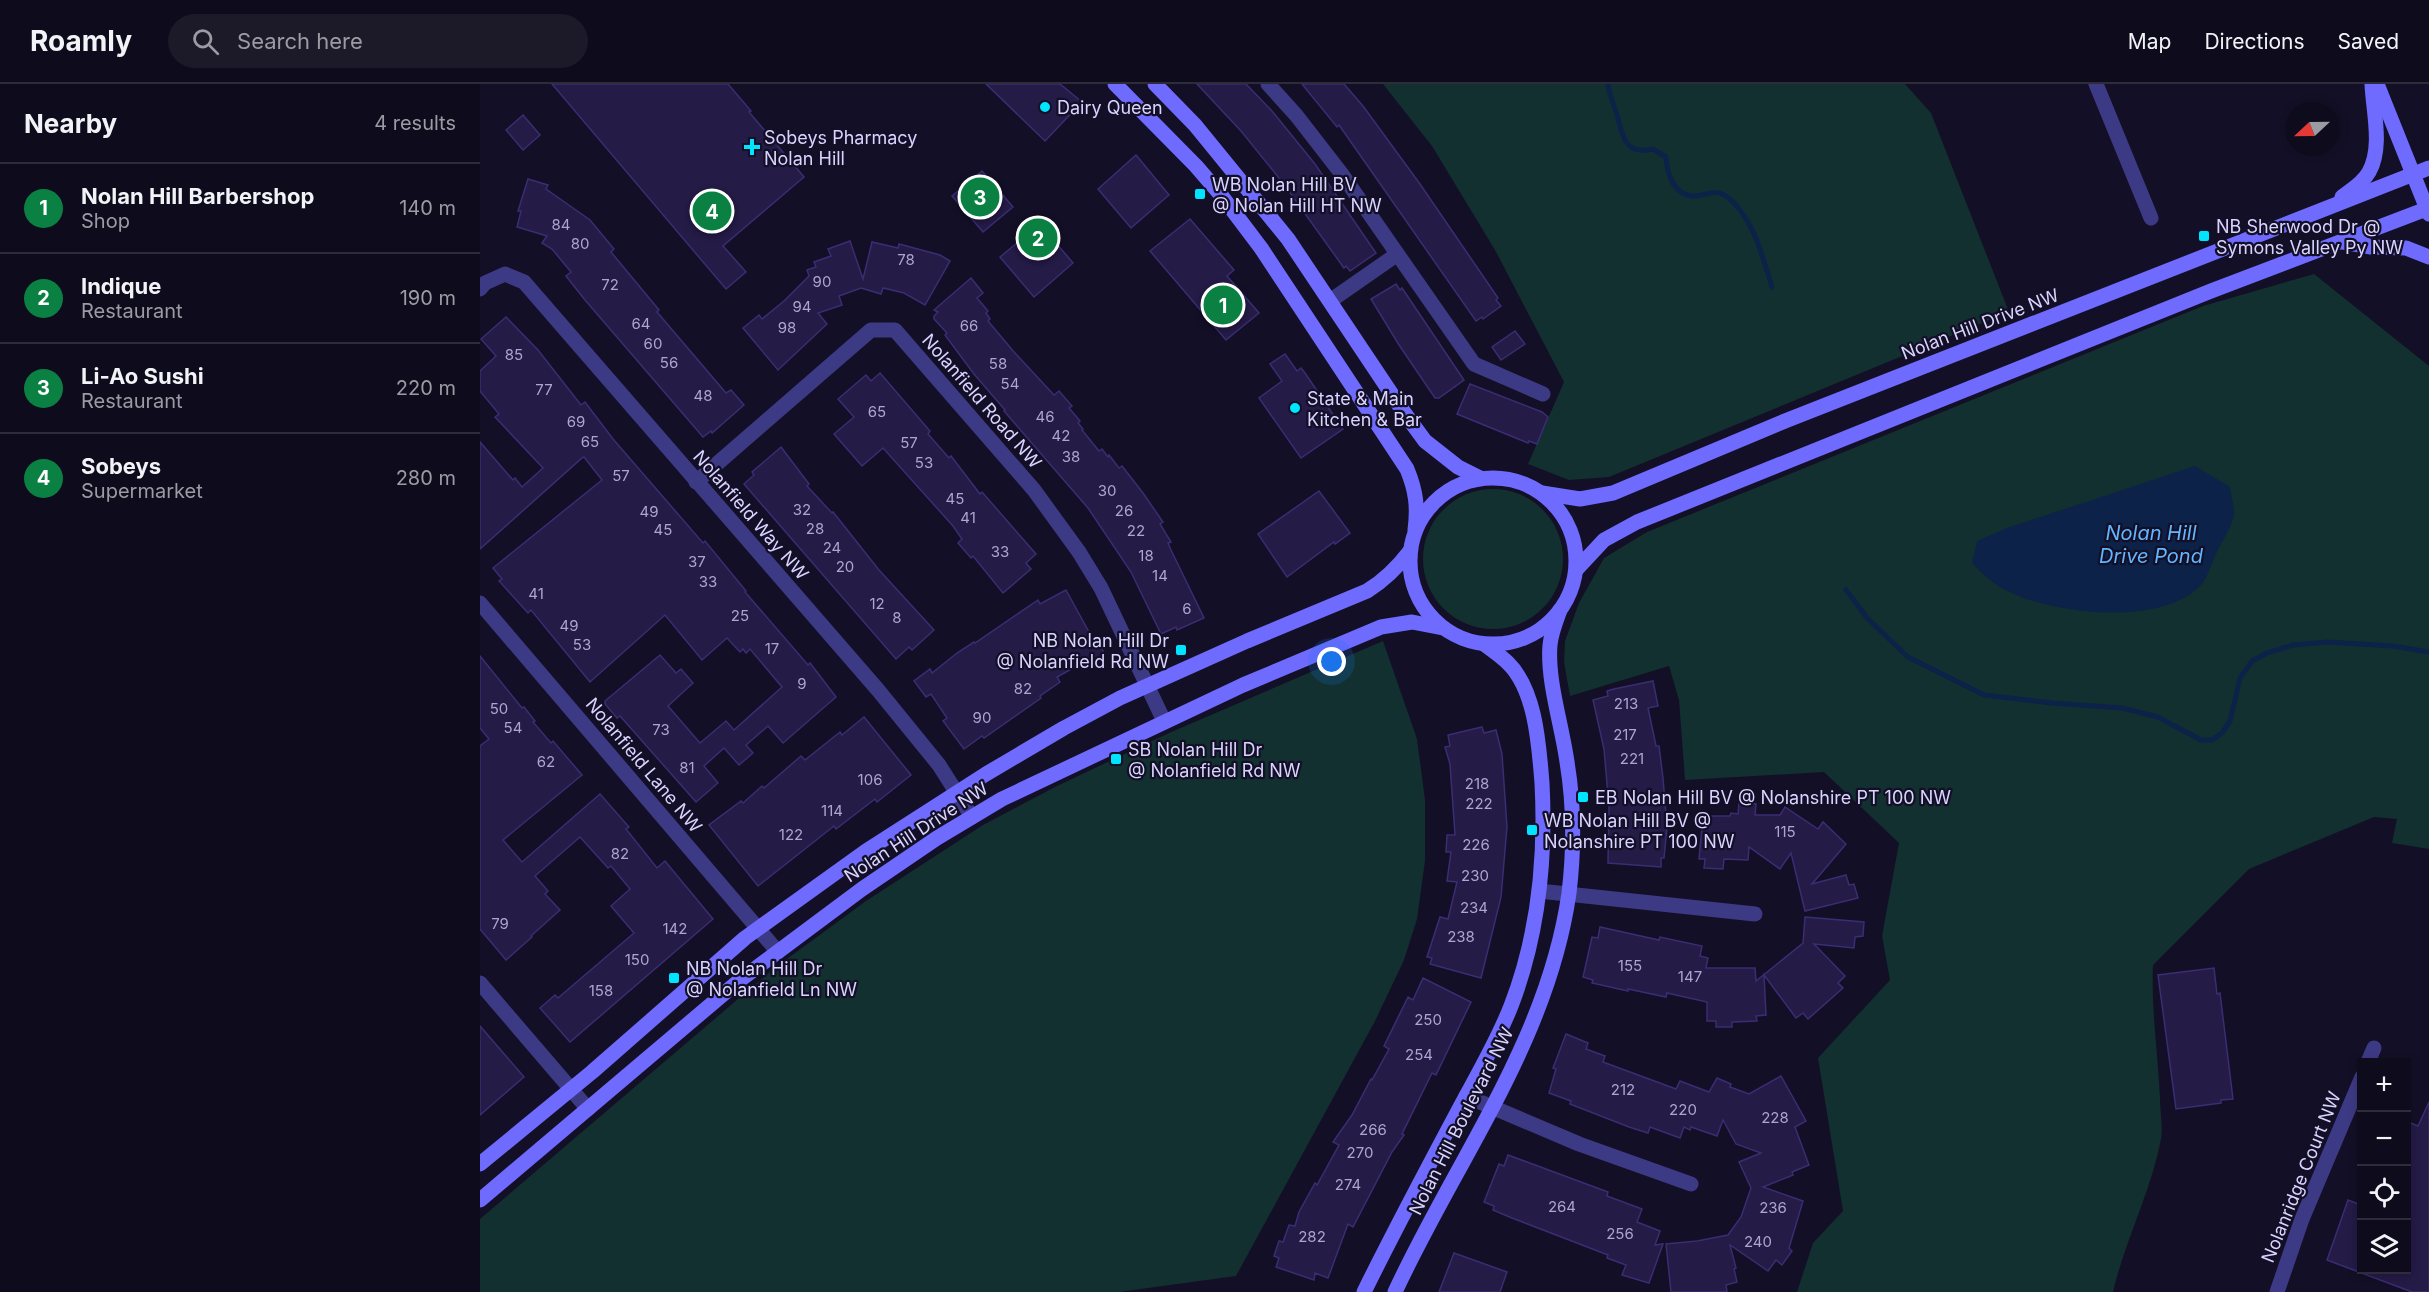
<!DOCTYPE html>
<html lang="en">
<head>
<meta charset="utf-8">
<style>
  body { margin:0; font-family:Inter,sans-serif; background:#1c1929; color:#f1f3f6 }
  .controls { position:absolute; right:18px; bottom:18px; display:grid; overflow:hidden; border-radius:0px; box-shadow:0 3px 9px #0003 }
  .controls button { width:54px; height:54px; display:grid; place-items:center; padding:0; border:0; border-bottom:2px solid #2e2b3b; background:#0e0b1c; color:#f1f3f6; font:30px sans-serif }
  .compass { position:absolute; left:1805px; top:18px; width:54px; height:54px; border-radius:50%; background:#0e0b1c; box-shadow:0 3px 9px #0003; rotate:248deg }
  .you { position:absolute; left:852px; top:578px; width:21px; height:21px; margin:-15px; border:4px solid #fff; border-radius:50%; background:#1a73e8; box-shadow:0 0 0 9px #1a73e833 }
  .badge { display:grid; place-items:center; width:39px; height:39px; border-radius:50%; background:#0b8043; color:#fff; font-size:20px; font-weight:700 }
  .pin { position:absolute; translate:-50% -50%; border:3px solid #fff; box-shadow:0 2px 6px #0006 }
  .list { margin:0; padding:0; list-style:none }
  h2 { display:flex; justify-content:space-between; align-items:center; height:78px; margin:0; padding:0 24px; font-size:26px }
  h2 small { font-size:20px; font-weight:400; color:#9b9ba3 }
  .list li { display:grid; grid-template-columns:39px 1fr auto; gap:18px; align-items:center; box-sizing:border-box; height:90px; padding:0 24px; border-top:2px solid #2e2b3b }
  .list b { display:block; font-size:22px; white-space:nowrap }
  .list p { margin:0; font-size:20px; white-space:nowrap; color:#9b9ba3 }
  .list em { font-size:20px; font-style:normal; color:#9b9ba3 }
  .icon { flex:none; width:33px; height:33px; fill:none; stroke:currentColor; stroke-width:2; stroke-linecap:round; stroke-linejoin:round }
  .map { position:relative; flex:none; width:1949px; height:1208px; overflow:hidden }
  header { display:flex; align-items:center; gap:36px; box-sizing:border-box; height:84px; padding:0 30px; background:#0e0b1c; border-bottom:2px solid #2e2b3b }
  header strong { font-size:28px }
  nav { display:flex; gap:33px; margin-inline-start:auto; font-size:21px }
  .search { width:420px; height:54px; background:#1c1929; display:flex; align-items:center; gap:15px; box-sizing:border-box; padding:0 21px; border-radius:33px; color:#9b9ba3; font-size:22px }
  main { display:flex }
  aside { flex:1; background:#0e0b1c }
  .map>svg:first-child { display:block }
  .green { fill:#12302f }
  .water { fill:#0c2248 }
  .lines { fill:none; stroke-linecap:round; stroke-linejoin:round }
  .stream { stroke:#0c2248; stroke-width:5 }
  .building { fill:#241b47; stroke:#3b2d73; stroke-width:1.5 }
  .street { stroke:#3d3a85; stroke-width:15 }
  .secondary { stroke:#6f6bff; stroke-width:15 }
  .poi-dot { fill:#00e5ff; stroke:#130f26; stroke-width:2 }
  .labels { text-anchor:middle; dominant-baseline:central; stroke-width:4.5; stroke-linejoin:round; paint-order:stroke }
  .number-label { font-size:15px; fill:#aca6d1 }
  .poi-label { font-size:18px; fill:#d9d4ff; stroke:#130f26; text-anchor:start }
  .street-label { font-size:18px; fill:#d9d4ff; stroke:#130f26 }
  .water-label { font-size:20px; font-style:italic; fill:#62b6ff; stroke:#130f26 }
</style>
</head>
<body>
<header>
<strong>Roamly</strong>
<div class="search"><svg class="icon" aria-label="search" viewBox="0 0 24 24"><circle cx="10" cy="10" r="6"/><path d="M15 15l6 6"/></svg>Search here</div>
<nav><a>Map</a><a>Directions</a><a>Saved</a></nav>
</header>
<main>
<aside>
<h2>Nearby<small>4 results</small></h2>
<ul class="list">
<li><span class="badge">1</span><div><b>Nolan Hill Barbershop</b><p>Shop</p></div><em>140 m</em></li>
<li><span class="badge">2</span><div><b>Indique</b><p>Restaurant</p></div><em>190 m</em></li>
<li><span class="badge">3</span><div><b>Li-Ao Sushi</b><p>Restaurant</p></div><em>220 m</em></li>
<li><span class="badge">4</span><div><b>Sobeys</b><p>Supermarket</p></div><em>280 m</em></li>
</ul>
</aside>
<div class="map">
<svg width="1949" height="1208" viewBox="0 0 1949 1208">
  <rect width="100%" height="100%" fill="#130f26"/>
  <g class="green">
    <path d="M903,0h522l26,29 78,199 -400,165 -40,3 -41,-16 36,-82 -69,-132 -63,-104z"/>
    <path d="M1834,190l115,92v483l-37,-6 5,-24 -23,-2 -125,52 -96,96c-2,44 5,89 7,133 0,13 3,28 1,41 -10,53 -36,101 -48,153h-316l16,-49 30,-32 -25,-153 72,-78 -8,-44 17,-93 -75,-71 -139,8 -6,-80 -10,-34 -99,30 -6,-34 1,-21 14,-38 25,-45 43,-26 556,-226z"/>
    <circle cx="1013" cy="475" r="70"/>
    <path d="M903,557l34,98 8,61v61l-8,58 -13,41 -29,61 -139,255 -117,16h-639v-73l292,-249 94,-69 117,-76 74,-39 112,-53z"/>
  </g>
  <path class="water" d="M1715,382l35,21c1,8 4,18 4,27 -1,11 -12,27 -17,38 -5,9 -9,25 -16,33 -38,41 -139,29 -185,10 -18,-7 -31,-18 -44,-32l5,-22 30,-13z"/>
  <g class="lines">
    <g class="stream">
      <path d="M1128,0c1,10 5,18 8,28 7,21 6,44 37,37l13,8c1,16 7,37 26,39 17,1 22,-11 39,4 23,21 32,58 41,87"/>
      <path d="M1366,506l22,29 40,38 76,38 68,8 70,5 36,9 43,23h11l10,-7 8,-12 10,-43 12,-17 15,-8 26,-8 34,-3 66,4 36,6"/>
    </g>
  </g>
  <g class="building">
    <path d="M72,0h176l23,27 -2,1 55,65 -81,69 23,26 -20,17z"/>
    <path d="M506,0h74l22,18 -37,39z"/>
    <path d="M717,0h49l26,27 43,53 61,89 -26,18 -4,-5 -2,2 -61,-85 -42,-52z"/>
    <path d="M822,0h42l19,22 57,78 78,114 -2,2 5,6 -18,13 -1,-2 -6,4 -137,-196 -2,2z"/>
    <path d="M43,31l17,20 -17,15 -17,-20z"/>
    <path d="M656,71l33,40 -38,33 -33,-39z"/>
    <path d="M502,87l31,36 -30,25 -31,-36z"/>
    <path d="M48,95l20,6 -2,4 44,31 24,29 -3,3 48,58 -2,2 69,81 5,-3 13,15 -32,28 -1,-2 -8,6 -118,-137 -19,-24 5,-4 -19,-23 -10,-6 5,-7 -30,-9 4,-16h-3z"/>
    <path d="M710,135l44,51 -7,6 32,37 -33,27 -76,-89z"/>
    <path d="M560,140l33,39 -39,34 -34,-40z"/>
    <path d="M370,157l13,38 9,-37 26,6 1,-4 41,11 10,6 -25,44 -21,-12 -21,-5 -2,6 -20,-6 -22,8 3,9 -24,8 9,11 -49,46 -35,-42 16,-13 3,4 22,-18 25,-25 -2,-6 9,-3 -2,-5 17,-6 -3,-7z"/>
    <path d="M491,194l12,15 -6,5 11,13 -2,2 4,6 -2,2 26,31 40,43 5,-4 13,15 -3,2 11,13 -2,2 5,6 -1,1 17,21 3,-2 6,8 1,-2 10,13 3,-2 21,27 20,29 -3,2 11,18 -3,1 3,7 33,68 -27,12 -1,-3 -15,7 -30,-62 -43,-64 -84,-97 1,-1 -31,-36 -29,-39 2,-2 -13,-14v-3l4,-4 -4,-2z"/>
    <path d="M916,200l4,6 2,-2 62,92 -25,18h-4l-36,-53 -28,-46z"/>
    <path d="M26,233l32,33 43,55 4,-3 28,37 90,104 2,-2 41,50 -1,1 63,73 2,-2 26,34 -53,46 -15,-17 -22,19 7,8 -14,12 -15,-17 -20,18 14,17 -22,19 -76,-86 -3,2 -12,-14v-3l55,-46 16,18 5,-4 12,14 -25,23 32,37 26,-22 8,9 48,-43 -32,-38 -4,4 -3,-4 -3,3 -13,-14 -25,22 -37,-45 -75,67 -59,-72 -3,3 -29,-32 3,-2 -9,-11 109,-88 -18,-23 -2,1 -102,91v-107l33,38 2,-2 7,9 21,-19 -48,-51 4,-3 -19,-23v-20l16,-15 -15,-17z"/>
    <path d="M1035,247l10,13 -24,16 -9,-13z"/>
    <path d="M805,270l12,17 4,-3 4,5 38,56 -42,29 -42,-60 23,-17 -12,-17z"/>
    <path d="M400,289l50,58 -2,3 21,24 2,-2 29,38 2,-2 54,62 -10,9 5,6 -28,24 -30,-37 -2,2 -13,-15 4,-4 -9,-13 -70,-78 -21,18 -28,-32 20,-17 -16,-18 28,-24 5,6z"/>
    <path d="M990,300l72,28 6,5 -11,27 -8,-3 -1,2 -71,-29z"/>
    <path d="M301,363l28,37 -2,2 25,27 1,-1 46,58 55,60 -22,20 -3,-3 -13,12 -152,-175 10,-9 -2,-3z"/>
    <path d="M839,407l31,42 -15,11 -1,-2 -47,35 -29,-43z"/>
    <path d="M586,506l28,51 3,-1 8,15 -19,11 -2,-4 -27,15 3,5 -20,14 1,2 -57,40 -2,-2 -18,13 -21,-28 4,-3 -16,-24 -5,3 -12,-16 16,-12 2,4 25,-20 17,-11 1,1 63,-43 2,4z"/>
    <path d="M0,572l42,52 2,-1 11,14 -2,1 18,21 2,-2 29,34 -79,65 19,22 78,-68 29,33 -3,2 31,39 8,-7 48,58 -143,123 -30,-34 15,-13 3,3 76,-65 -23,-27 19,-17 -19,-23 -3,2 -28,-31 -45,39 13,15 -3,3 15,16 -29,26 1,1 -26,23 -26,-31v-183l9,-7 -9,-11z"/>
    <path d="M1173,597l5,25 -10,2 8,38h3l4,32 4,49 -3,31h-3v9l-53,-4 1,-56 -5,-58 -11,-49 15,-4 -1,-5 7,-2z"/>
    <path d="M384,633l47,58 -34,27 -2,-3 -39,30 -2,-3 -76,60 -49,-61 32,-24 2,2 19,-17 2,2 37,-32 4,4 35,-28 2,3z"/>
    <path d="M1002,643l2,6 12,-3 6,24 5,73 -6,70 -20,81 -51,-14 2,-6 -5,-1 13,-40 8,2 9,-37 -10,-1 4,-29h-5l1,-17h8l-5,-71 -5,-17 5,-1 -2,-11z"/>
    <path d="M1259,718l17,2 -1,11h25l5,-8 33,22 5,-7 23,22 -34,40 34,-9 3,10 5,-1 4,14 -53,13 -14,-58 -11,16 -31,-22 -1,13 -24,-1 -1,10 -19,-1 1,-9h-6l4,-43h27l1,-3 7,1z"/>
    <path d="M1325,833l59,5 -1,14 -8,1 -1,11 -40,-4 31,32 -7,7 5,5 -35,31 -5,-6 -7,5 -32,-43 2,40 -10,1 1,5 -25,1v5h-16v-6h-9v-19l-40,-9 -1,4 -38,-8v2l-36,-8 1,-3 -10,-3 9,-40 6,1 2,-11 59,13 1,-3 42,9 -2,10 8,2 -2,10h49l1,13 47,-38z"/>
    <path d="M1734,884l3,26 3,-1 13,106 -12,1v3l-45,6 -18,-134z"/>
    <path d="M943,894l48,24 -35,73 -4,-2 -30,61 2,1 -12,17 -39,75 -5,-3 -20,54 -13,-5 -1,7 -38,-13 3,-9 -5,-2 5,-15 4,1 6,-17 6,1 4,-14 16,-29 2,2 22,-40 -6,-3 19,-27 19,-36 1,1 17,-31 -5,-3 24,-49 5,3z"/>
    <path d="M0,942l44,51 -44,38z"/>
    <path d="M1086,950l22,9 -2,6 19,7 -2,6 73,27 4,-8 29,11 8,-14 14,6 -1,3 19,7 32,-18 25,45 -11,6 14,38 -17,7 1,3 -30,12 40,14 -14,47 3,3 -10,14 -6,-5 -8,11 -38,-26 6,23 -2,1 3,13 -11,3 1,7h-56l-5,-48 31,-3 31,-6 13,-18 10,-29 -12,-26 22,-9 -25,-9 -13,-24 -6,16 -26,-9 -1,3 -6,-3 -4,11 -30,-11 -2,6 -19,-6 -59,-23 1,-3 -22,-8 7,-24 -3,-1z"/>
    <path d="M1949,1018v190h-17l-85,-32 21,-60 13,5v64h45v-148l12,5z"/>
    <path d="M1028,1071l100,37 -1,4 35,13 -5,13 23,9 -5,14 8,-1 -14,39 -27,-8 4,-10 -19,-7 1,-3 -96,-37 -19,-8 1,-4 -10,-4 15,-38 5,2z"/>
    <path d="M974,1169l53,19 -7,20h-61z"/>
  </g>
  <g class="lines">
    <g class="street">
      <path d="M788,0l28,31 45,58 133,191 69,30"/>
      <path d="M1616,0l55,134"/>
      <path d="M0,205l5,-6 20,-9 19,8 354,408 61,75 33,52"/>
      <path d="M850,217l66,-46"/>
      <path d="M216,398l175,-152h24l139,160 45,62 22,36 63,133"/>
      <path d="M0,519l298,349"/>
      <path d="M1059,807l216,23"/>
      <path d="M0,899l108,126"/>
      <path d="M1888,978l6,-14"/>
      <path d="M986,1012l113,48 112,40"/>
      <path d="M1797,1208l25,-73 60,-142"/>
    </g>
    <g class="secondary">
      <path d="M635,0l81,82 25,29 40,53 146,221c9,22 11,38 8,61"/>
      <path d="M675,0l40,41 93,114 115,172 22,30 33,26 22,11"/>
      <path d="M1897,0l52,130"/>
      <path d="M1862,113c9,-7 21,-14 27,-25 14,-25 4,-61 3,-88"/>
      <path d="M1863,158l28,5 35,1 23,9"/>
      <circle cx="1013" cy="477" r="83"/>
      <path d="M1062,409l38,6 33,-6 172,-72 644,-253"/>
      <path d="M1096,486l28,-30 33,-18 574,-231 218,-83"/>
      <path d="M0,1080l112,-92 153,-134 121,-87 120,-77 78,-46 56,-30 127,-57 120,-50c18,-11 30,-23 43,-40"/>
      <path d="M0,1116l260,-220 122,-91 75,-51 65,-39 241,-114 138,-58 31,-5 31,6"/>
      <path d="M884,1208c30,-61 62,-121 94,-181 18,-34 39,-69 53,-105 27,-70 35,-148 31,-223 -3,-36 -6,-93 -34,-120 -7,-7 -16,-13 -24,-19"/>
      <path d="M915,1208c61,-132 153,-251 174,-399 5,-42 5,-89 -2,-131 -5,-37 -20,-81 -17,-117 1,-12 6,-24 10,-35"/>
    </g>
  </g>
  <g class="poi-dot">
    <circle cx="565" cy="23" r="6"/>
    <path d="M269 54h6v6h6v6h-6v6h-6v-6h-6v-6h6z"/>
    <rect x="714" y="104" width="12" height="12" rx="3"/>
    <rect x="1718" y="146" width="12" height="12" rx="3"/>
    <circle cx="815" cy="324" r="6"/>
    <rect x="695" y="560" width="12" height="12" rx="3"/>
    <rect x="630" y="669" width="12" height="12" rx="3"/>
    <rect x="1097" y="707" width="12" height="12" rx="3"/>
    <rect x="1046" y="740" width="12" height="12" rx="3"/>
    <rect x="188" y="888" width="12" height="12" rx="3"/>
  </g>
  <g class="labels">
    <g class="number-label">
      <text x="81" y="140">84</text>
      <text x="100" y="159">80</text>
      <text x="426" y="175">78</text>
      <text x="342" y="197">90</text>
      <text x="130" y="200">72</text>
      <text x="322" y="222">94</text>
      <text x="161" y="239">64</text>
      <text x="489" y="241">66</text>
      <text x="307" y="243">98</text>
      <text x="173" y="259">60</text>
      <text x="34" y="270">85</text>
      <text x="189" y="278">56</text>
      <text x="518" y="279">58</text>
      <text x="530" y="299">54</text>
      <text x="64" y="305">77</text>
      <text x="223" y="311">48</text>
      <text x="397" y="327">65</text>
      <text x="565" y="332">46</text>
      <text x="96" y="337">69</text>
      <text x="581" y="351">42</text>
      <text x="110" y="357">65</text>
      <text x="429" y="358">57</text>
      <text x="591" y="372">38</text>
      <text x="444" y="378">53</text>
      <text x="141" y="391">57</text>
      <text x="627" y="406">30</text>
      <text x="475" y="414">45</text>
      <text x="322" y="425">32</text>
      <text x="644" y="426">26</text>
      <text x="169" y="427">49</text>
      <text x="488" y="433">41</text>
      <text x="335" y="444">28</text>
      <text x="183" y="445">45</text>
      <text x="656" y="446">22</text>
      <text x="352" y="463">24</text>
      <text x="520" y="467">33</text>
      <text x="666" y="471">18</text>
      <text x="217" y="477">37</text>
      <text x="365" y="482">20</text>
      <text x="680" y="491">14</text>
      <text x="228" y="497">33</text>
      <text x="56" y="509">41</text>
      <text x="397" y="519">12</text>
      <text x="707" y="524">6</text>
      <text x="260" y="531">25</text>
      <text x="417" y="533">8</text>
      <text x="89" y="541">49</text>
      <text x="102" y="560">53</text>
      <text x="292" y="564">17</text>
      <text x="322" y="599">9</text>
      <text x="543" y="604">82</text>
      <text x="1146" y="619">213</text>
      <text x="19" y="624">50</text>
      <text x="502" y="633">90</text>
      <text x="33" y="643">54</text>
      <text x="181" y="645">73</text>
      <text x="1145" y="650">217</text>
      <text x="1152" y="674">221</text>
      <text x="66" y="677">62</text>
      <text x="207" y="683">81</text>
      <text x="390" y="695">106</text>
      <text x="997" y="699">218</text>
      <text x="999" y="719">222</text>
      <text x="352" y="726">114</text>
      <text x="1305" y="747">115</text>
      <text x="311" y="750">122</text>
      <text x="996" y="760">226</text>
      <text x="140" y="769">82</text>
      <text x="995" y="791">230</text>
      <text x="994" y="823">234</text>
      <text x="20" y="839">79</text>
      <text x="195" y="844">142</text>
      <text x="981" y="852">238</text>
      <text x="157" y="875">150</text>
      <text x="1150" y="881">155</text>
      <text x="1210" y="892">147</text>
      <text x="121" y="906">158</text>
      <text x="948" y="935">250</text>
      <text x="939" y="970">254</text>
      <text x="1143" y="1005">212</text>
      <text x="1203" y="1025">220</text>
      <text x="1295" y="1033">228</text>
      <text x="893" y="1045">266</text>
      <text x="880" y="1068">270</text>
      <text x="868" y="1100">274</text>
      <text x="1082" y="1122">264</text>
      <text x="1293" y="1123">236</text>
      <text x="1140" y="1149">256</text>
      <text x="832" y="1152">282</text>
      <text x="1278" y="1157">240</text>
    </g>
    <g class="poi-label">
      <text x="577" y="23">Dairy Queen</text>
      <text x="284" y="53">Sobeys Pharmacy<tspan x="284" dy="21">Nolan Hill</tspan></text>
      <text x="732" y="100">WB Nolan Hill BV<tspan x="732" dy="21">@ Nolan Hill HT NW</tspan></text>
      <text x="1736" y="142">NB Sherwood Dr @<tspan x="1736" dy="21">Symons Valley Py NW</tspan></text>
      <text x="827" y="314">State &amp; Main<tspan x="827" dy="21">Kitchen &amp; Bar</tspan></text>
      <text x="689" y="556" text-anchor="end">NB Nolan Hill Dr<tspan x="689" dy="21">@ Nolanfield Rd NW</tspan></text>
      <text x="648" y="665">SB Nolan Hill Dr<tspan x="648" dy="21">@ Nolanfield Rd NW</tspan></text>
      <text x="1115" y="713">EB Nolan Hill BV @ Nolanshire PT 100 NW</text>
      <text x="1064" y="736">WB Nolan Hill BV @<tspan x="1064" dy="21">Nolanshire PT 100 NW</tspan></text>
      <text x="206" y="884">NB Nolan Hill Dr<tspan x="206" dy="21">@ Nolanfield Ln NW</tspan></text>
    </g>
    <g class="street-label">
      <text transform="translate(1500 240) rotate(-21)">Nolan Hill Drive NW</text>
      <text transform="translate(502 317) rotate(49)">Nolanfield Road NW</text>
      <text transform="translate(271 431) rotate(49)">Nolanfield Way NW</text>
      <text transform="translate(164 681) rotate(50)">Nolanfield Lane NW</text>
      <text transform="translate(436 748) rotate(-33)">Nolan Hill Drive NW</text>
      <text transform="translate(981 1037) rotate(-63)">Nolan Hill Boulevard NW</text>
      <text transform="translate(1821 1093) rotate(-68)">Nolanridge Court NW</text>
    </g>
    <g class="water-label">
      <text x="1671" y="449">Nolan Hill<tspan x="1671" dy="23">Drive Pond</tspan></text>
    </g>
  </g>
</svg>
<div class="controls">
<button>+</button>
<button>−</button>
<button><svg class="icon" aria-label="locate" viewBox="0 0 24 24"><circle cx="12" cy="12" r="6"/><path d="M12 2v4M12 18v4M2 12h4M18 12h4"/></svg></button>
<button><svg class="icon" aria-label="layers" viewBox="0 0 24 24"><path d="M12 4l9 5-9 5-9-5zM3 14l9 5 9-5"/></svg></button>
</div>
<svg class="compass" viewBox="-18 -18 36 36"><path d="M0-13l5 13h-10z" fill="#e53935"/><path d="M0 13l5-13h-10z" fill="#9b9ba3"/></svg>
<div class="you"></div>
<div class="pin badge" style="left:743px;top:221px">1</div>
<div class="pin badge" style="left:558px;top:154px">2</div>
<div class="pin badge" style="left:500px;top:113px">3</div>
<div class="pin badge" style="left:232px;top:127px">4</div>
</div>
</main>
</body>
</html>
